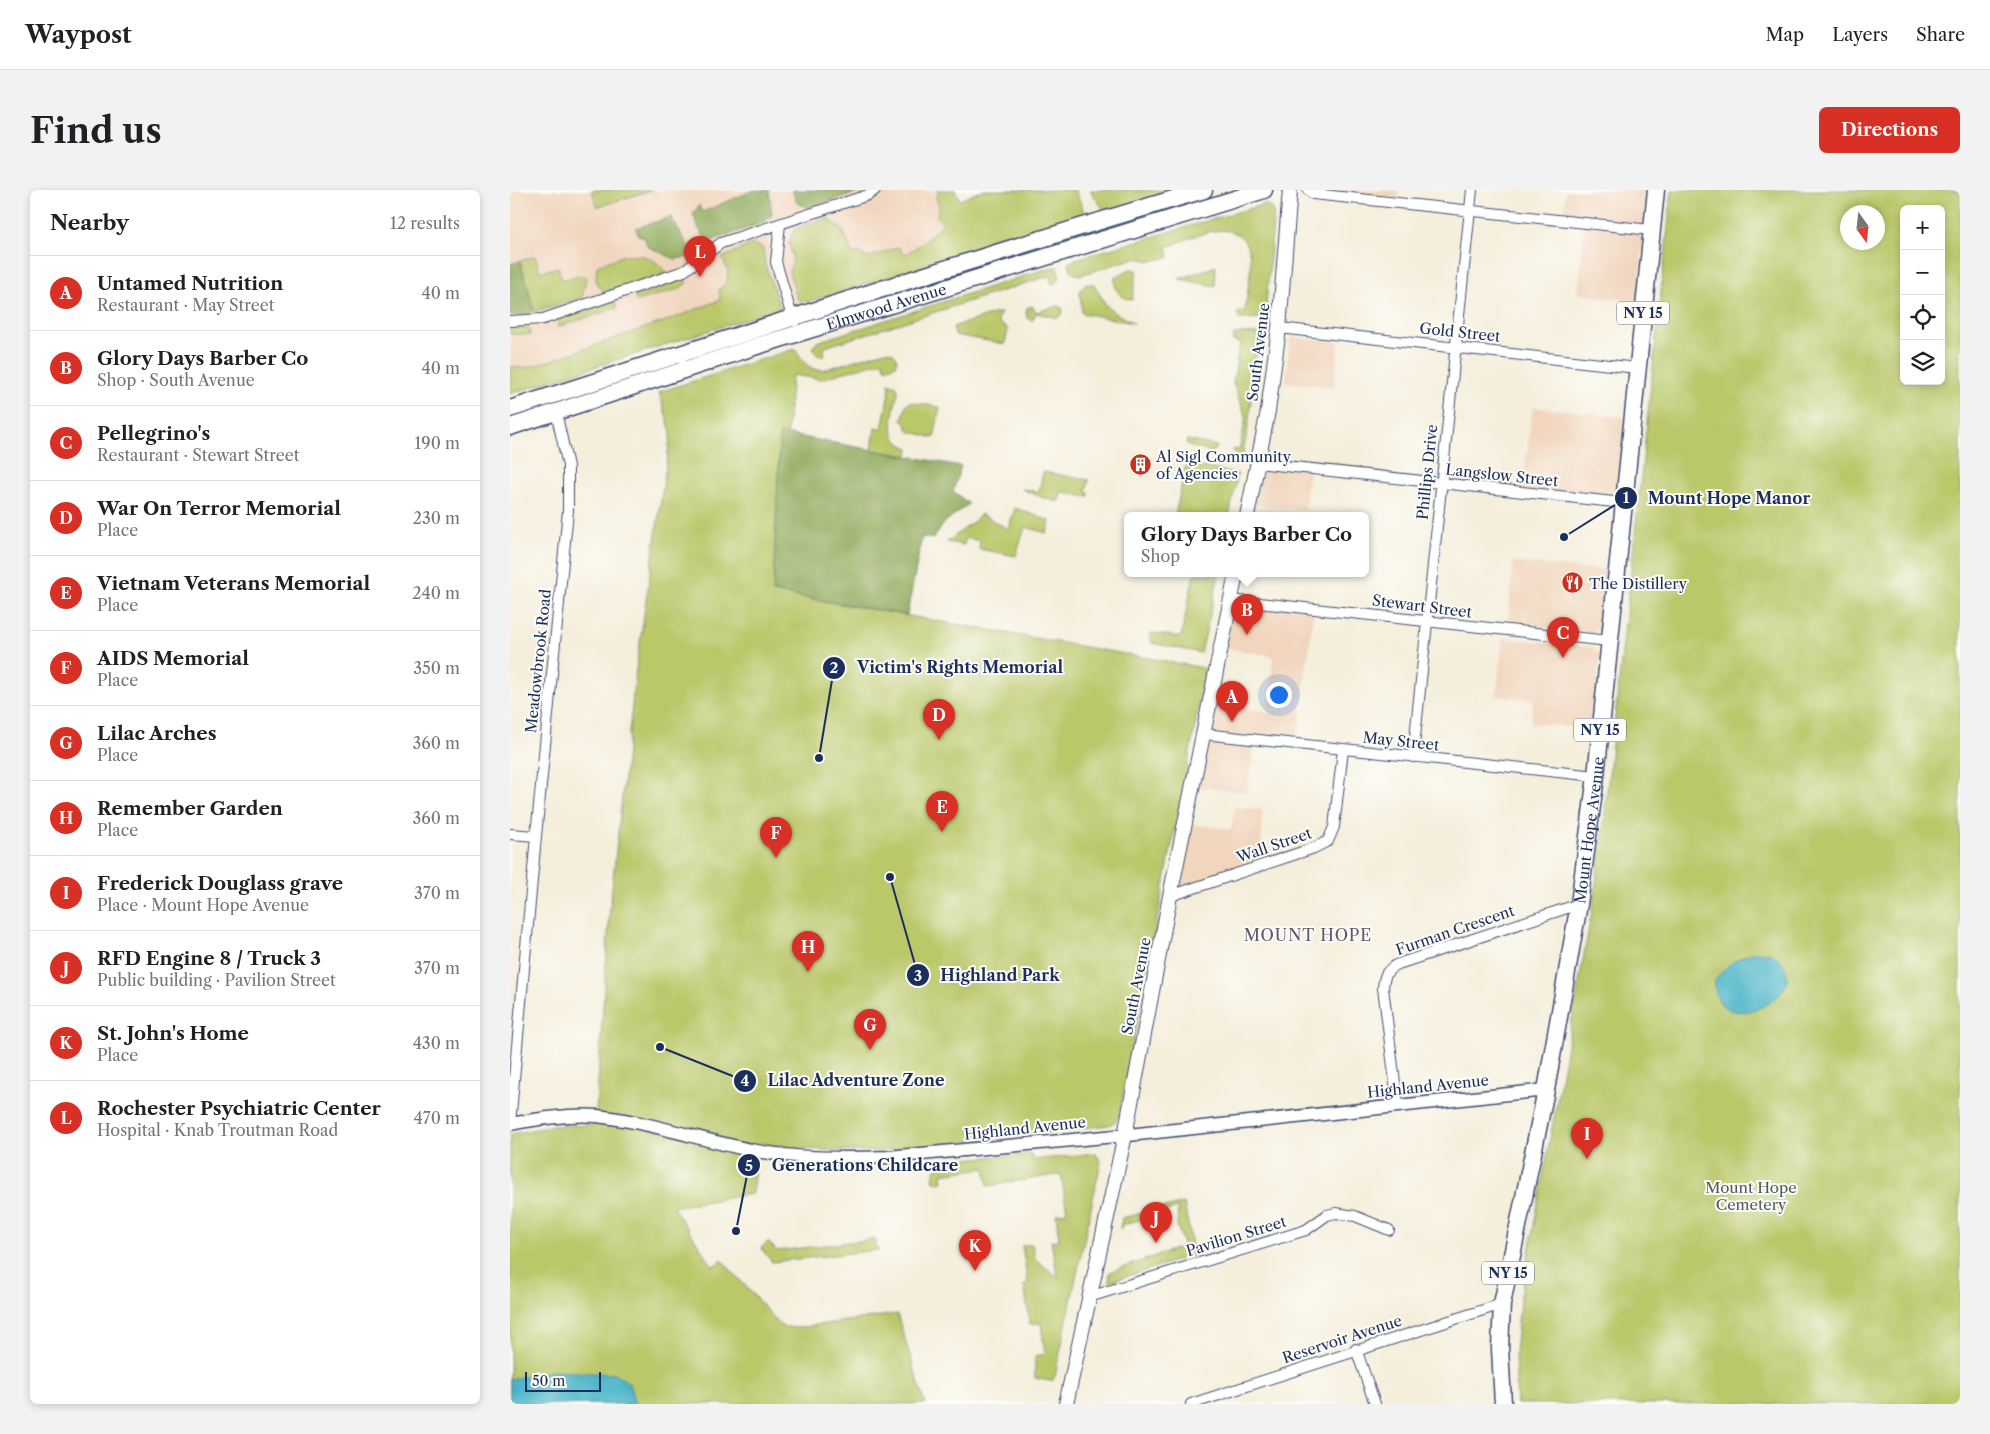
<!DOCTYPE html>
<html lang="en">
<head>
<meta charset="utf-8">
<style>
  body { margin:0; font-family:"Libre Caslon Text",serif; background:#f2f2f2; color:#202124 }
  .controls { position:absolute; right:15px; top:15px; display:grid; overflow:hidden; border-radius:8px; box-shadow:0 2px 8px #0003 }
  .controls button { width:45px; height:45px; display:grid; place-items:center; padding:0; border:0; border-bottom:1px solid #e0e0e0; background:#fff; color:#202124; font:25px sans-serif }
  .compass { position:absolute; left:1330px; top:15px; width:45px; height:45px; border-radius:50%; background:#fff; box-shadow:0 2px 8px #0003; rotate:165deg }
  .scale { position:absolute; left:15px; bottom:12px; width:76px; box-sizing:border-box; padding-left:5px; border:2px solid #1b2f5e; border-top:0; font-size:14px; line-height:18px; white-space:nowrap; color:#1b2f5e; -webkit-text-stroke:4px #fdfcf7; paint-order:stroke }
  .you { position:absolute; left:768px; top:504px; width:18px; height:18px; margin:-12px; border:4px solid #fff; border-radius:50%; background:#1a73e8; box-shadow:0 0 0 8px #1a73e833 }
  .badge { display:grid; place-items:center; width:32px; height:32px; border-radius:50%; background:#d93025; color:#fff; font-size:16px; font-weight:700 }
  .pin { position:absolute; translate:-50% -41px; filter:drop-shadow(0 1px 2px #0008) }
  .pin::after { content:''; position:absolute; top:26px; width:18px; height:15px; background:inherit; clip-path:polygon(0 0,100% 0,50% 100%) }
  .popup { position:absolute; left:614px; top:322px; width:245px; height:65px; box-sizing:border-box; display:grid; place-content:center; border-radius:8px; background:#fff; filter:drop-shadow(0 1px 4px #0005); font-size:16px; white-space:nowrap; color:#757577 }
  .popup b { font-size:19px; color:#202124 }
  .popup::after { content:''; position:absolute; left:50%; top:100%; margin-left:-10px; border:10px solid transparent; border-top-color:#fff }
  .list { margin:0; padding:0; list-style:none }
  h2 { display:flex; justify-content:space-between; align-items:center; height:65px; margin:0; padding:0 20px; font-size:21px }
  h2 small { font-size:16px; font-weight:400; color:#757577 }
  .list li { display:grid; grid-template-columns:32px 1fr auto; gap:15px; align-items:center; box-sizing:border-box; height:75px; padding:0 20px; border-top:1px solid #e0e0e0 }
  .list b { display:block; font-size:19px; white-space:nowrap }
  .list p { margin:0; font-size:16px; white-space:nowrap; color:#757577 }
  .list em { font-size:16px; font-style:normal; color:#757577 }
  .icon { flex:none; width:28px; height:28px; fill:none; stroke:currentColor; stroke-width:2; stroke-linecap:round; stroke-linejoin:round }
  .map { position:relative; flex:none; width:1450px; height:1214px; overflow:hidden; border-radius:8px }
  header { display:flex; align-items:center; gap:30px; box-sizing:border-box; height:70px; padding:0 25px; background:#fff; border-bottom:1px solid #e0e0e0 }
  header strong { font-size:24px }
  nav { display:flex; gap:28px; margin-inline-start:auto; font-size:18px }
  .intro { display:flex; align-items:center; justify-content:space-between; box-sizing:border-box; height:120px; padding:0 30px }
  h1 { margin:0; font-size:35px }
  .button { padding:12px 22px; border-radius:8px; background:#d93025; color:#fff; font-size:18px; font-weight:700 }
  main { display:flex; gap:30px; padding:0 30px }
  aside { flex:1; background:#fff; border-radius:8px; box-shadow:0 2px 8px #0003 }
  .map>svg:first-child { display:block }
  .built { fill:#f1d5bd }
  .green { fill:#bac86a; stroke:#6a7c64; fill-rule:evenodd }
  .forest { fill:#93ac5e; stroke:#576e5e }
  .water { fill:#4bb5c9; stroke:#337294 }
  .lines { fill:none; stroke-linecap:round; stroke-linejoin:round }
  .minor-casing { stroke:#3c4c71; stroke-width:12 }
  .tertiary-casing { stroke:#3c4c71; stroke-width:15 }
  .secondary-casing { stroke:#3c4c71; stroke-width:16 }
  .primary-casing { stroke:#3c4c71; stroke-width:19 }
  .minor { stroke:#fff; stroke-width:10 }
  .tertiary { stroke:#fff; stroke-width:12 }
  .secondary { stroke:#fff; stroke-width:14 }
  .primary { stroke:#fff; stroke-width:16 }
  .labels { text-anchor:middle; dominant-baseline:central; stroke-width:4; stroke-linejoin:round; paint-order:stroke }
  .shield { fill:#fdfcf7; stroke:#5f6c8c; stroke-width:1 }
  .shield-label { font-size:14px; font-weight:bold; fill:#1b2f5e }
  .street-label { font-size:15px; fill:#1b2f5e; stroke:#fdfcf7 }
  .poi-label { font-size:15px; fill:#1b2f5e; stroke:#fdfcf7; text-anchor:start }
  .park-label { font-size:15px; fill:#4b5d62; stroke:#fdfcf7 }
  .neighbourhood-label { font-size:16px; letter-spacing:1px; fill:#5f5670; stroke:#fdfcf7 }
  .leader { fill:none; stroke:#1b2f5e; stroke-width:2 }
  .callout-dot { fill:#1b2f5e; stroke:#fdfcf7; stroke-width:2 }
  .mark-label { font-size:15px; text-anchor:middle; font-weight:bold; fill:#fff }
  .callout-label { font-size:16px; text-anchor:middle; font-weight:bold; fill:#1b2f5e; stroke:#fdfcf7; stroke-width:4; stroke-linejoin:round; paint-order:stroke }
</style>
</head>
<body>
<header>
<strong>Waypost</strong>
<nav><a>Map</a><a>Layers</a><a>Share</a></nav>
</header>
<div class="intro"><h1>Find us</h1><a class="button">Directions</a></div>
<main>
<aside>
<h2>Nearby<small>12 results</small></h2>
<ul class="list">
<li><span class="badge">A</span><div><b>Untamed Nutrition</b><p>Restaurant · May Street</p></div><em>40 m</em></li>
<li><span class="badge">B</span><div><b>Glory Days Barber Co</b><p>Shop · South Avenue</p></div><em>40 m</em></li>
<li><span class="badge">C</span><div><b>Pellegrino's</b><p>Restaurant · Stewart Street</p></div><em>190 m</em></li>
<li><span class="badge">D</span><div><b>War On Terror Memorial</b><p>Place</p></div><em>230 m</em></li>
<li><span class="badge">E</span><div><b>Vietnam Veterans Memorial</b><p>Place</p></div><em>240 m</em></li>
<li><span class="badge">F</span><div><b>AIDS Memorial</b><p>Place</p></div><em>350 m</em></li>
<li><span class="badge">G</span><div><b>Lilac Arches</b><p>Place</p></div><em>360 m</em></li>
<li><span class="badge">H</span><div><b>Remember Garden</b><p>Place</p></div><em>360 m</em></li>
<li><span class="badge">I</span><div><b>Frederick Douglass grave</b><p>Place · Mount Hope Avenue</p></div><em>370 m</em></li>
<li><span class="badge">J</span><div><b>RFD Engine 8 / Truck 3</b><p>Public building · Pavilion Street</p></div><em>370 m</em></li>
<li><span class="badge">K</span><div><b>St. John's Home</b><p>Place</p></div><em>430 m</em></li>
<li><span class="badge">L</span><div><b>Rochester Psychiatric Center</b><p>Hospital · Knab Troutman Road</p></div><em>470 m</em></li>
</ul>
</aside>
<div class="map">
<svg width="1450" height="1214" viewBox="0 0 1450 1214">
  <rect width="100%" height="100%" fill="#fdfcf7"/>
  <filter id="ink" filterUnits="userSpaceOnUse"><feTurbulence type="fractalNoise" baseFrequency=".02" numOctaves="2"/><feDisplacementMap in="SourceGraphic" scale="10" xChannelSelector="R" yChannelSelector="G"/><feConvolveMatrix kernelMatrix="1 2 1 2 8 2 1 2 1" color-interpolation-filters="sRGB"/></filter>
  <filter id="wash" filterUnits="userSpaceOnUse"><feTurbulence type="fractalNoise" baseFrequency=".0096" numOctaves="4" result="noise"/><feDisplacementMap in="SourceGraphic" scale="20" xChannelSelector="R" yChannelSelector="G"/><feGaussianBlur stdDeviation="1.12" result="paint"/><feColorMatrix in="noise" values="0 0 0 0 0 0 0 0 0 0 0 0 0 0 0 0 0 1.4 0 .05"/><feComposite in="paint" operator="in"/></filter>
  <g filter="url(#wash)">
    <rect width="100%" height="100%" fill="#f4eedb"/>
    <g class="built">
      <path d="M0,0h445l20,61 -248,75 -217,68z"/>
      <path d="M805,0h84v9z"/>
      <path d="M1056,0h80l-8,112 -60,-8 7,-76 -22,-2z"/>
      <path d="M780,147l49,5 -5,45 -48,-5z"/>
      <path d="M1023,217l99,11 -9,85 -101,-11z"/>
      <path d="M748,273l51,6 -4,41 -55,-6z"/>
      <path d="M1003,372l97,9 -5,50 -2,6 -9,5 -86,-9z"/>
      <path d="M721,410l83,8 -17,135 -42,-4 -8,53 -54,-5 17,-85 58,10 5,-56 -52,-9z"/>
      <path d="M993,448l89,9 7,6 1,3 -7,73 -62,-6 2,-24 -37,-3z"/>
      <path d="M725,617l27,3 -1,56 -91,30 15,-73 46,6z"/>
    </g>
    <g class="green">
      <path d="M82,0h60l-55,17z"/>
      <path d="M427,0h18l5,10 23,-10h92l8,19 1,10 -277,83 -7,-1 -3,-3 -8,-27c7,-14 2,-16 0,-29l6,-13 32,-11 16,12 9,24 8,-2 3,4 4,2 32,-11 4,8 19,-11 21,-21 -6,-6 2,-11 -3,-9 3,-6z"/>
      <path d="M580,0h92l-77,22z"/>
      <path d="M1162,0h288v1214h-443l-2,-50 5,-53 72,-390 10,-72zM1394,19h37v172h-37zM1338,22h30v30h-30z"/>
      <path d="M755,14l9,6 -9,108 -26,1 -2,-6 8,-3c2,-16 7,-39 5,-54 -8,-45 -57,-19 -83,-9l2,10 -17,4 -17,-3 -54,17c-8,0 -11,-4 -12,-12l7,-4z"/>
      <path d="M242,54l11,4 2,16 15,44 -270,86v-27l16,1 29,-9 119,-41 46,-18 -1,-11 8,-7 1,-11 -6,-13z"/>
      <path d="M114,65c20,0 30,1 42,18l-60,19 -8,-6 -2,-7 1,-13z"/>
      <path d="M25,66l5,16 18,-5 4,13 18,-5 6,2 -4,21 -48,13 -14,-50z"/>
      <path d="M706,76l-1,20 -36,-7z"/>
      <path d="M547,77l3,10 -6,7h-2l-3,-8 -224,71 -2,10 -6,-2 -4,-8 4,-5 232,-74z"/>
      <path d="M620,79l7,1 -5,30c-13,-2 -18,-11 -17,-23z"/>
      <path d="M173,87l4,6 -8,6 -43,12 -1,-5 29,-9z"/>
      <path d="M576,94h8l12,21 9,8 19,10 -52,-10 -2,-22z"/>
      <path d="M105,111l2,7 -60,19 2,-8z"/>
      <path d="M522,116l4,6 22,-6 4,2 1,5 -5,5 -22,-5 -4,8 -5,-3 -1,-5 1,-5z"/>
      <path d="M486,123h5l-3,5 1,5 9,6 -3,15 -50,-9 -2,-8z"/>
      <path d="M0,137l19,1 2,7 -21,-1z"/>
      <path d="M729,143l19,1 -10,93 -6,30 -6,-1 -3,-7 6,1 7,-33 -13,-34 7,-40 -7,-2 1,-6z"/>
      <path d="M281,160h5c8,12 11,20 27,20l62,-19c9,0 14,5 11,14l-10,4 -3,-8 -62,18 -29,-4 -5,59 -7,-1 -7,159 431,76 2,2 -87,445 -3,6 -7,4 -212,25c-47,3 -92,0 -139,-7l-6,51 -79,13 40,59 9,-6 59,66 14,2 102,-14 28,90h-415v-270l42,-8 43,-1 15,-219 26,-237 35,-237 -12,-40z"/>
      <path d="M378,193l9,3 1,6c-4,20 -15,48 11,56l-1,8 -36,-6 3,-22 7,1 8,-42z"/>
      <path d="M400,212l30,5 -6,31 -26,-7 -2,-7 -4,-4 4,-15z"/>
      <path d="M677,250l30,6 -1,3 -4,3 -23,-6 -3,-3z"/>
      <path d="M676,274l52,10 -9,42h-54z"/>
      <path d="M533,282l46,8 -3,11 3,1 -1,5 -27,-5 -2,10 -18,-5 -19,-8 17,3z"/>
      <path d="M505,318l35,13 -3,12 -22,-6 -9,29 -37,-7 1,-8 -14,-3 -2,7 -17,-3 26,-20 8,-8 27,15z"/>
      <path d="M684,384h25l-18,79 -49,-10 -2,-4 1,-6 30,4z"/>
      <path d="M585,963l6,8 -46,215 -2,4 -4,1 -14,-3v-22l10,-2 -4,-31 -11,1 -6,-39 4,-1 -6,-38 10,-2 3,15 23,18 -7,-36 8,-1 -3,-26 11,-2 -6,-38 -73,12 -3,-18 -43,6 1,8 -5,1 -5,-3c0,-10 6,-16 15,-20l83,-6 3,6z"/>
      <path d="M674,1013l10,52 -85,27 1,-10 74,-26 -7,-21 1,-17 -56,17 -2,4 2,-11z"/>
      <path d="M365,1049l3,11 -106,12 -11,-14 7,-6 9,9z"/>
    </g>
    <g class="forest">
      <path d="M244,0h15l3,25 -10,8 -49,17 -8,-2 -6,-9 -6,-15 6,-9 3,7z"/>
      <path d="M282,0h72l-55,18 -12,-5z"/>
      <path d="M161,27l19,32 -1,8 -14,2 -27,-12 -4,-10 -6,-2 -2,-7z"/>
      <path d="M10,71l14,50 -12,5 -12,-1v-51z"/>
      <path d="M270,243l181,33 -8,25 16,13 -24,18 -12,17 -11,-2 -15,78 -134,-23z"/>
    </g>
    <g class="water">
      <path d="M1245,762l15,1 11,7c2,4 5,10 6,14 5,33 -76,62 -72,6 11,-15 23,-23 40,-28z"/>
      <path d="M43,1181l63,3 13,9 6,21h-125v-25z"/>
    </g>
  </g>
  <g filter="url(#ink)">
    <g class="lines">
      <defs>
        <g id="minor">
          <path d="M798,0l5,4 338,36"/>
          <path d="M270,34l-4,38 14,48 5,11"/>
          <path d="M0,131l33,-2 141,-48 37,-28 147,-48 7,-5"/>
          <path d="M769,138l358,40"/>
          <path d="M748,273l365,40"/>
          <path d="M721,410l378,41"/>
          <path d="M694,544l392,42"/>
          <path d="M903,567l59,-567"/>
          <path d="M0,644l26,2"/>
          <path d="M660,706l144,-48 14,-7 6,-14 9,-77"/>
          <path d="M888,916l-15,-118c1,-12 3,-18 15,-24l181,-60"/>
          <path d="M0,934l26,-288 32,-325v-45l-12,-54"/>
          <path d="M579,1107l217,-67 21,-15 9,-2 19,3 34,14"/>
          <path d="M846,1159l19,55"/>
          <path d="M681,1214l311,-100"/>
        </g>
        <path id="tertiary" d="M0,934c28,-5 58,-10 87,-8 54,6 106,25 159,35 44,8 88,8 132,6l250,-23 408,-44"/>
        <g id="secondary">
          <path d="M737,326l21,-105 11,-83 11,-138"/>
          <path d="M556,1214l59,-269 45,-239 66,-322"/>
        </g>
        <g id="primary">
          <path d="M0,219c231,-74 461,-151 694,-219"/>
          <path id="s1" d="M0,237l247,-81 507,-156"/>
          <path id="s2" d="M993,1214l-3,-56 2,-44 44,-214 33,-186 17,-128 60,-586"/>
        </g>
      </defs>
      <use href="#minor" class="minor-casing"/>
      <use href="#tertiary" class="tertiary-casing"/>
      <use href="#secondary" class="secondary-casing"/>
      <use href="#primary" class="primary-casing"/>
      <use href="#minor" class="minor"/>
      <use href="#tertiary" class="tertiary"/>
      <use href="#secondary" class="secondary"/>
      <use href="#primary" class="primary"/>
    </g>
  </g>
  <defs>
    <symbol id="building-disc" viewBox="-11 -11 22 22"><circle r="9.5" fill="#c8321e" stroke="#fdfcf7"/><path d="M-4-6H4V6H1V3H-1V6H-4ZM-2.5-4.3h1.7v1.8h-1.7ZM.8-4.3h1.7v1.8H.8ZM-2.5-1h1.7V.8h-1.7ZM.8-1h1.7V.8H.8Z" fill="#fff"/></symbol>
    <symbol id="restaurant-disc" viewBox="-11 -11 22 22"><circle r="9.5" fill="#c8321e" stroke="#fdfcf7"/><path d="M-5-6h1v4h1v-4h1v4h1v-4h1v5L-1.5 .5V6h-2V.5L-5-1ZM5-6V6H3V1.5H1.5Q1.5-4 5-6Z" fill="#fff"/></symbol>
  </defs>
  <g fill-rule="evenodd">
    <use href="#building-disc" x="618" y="262" width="25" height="25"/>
    <use href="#restaurant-disc" x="1050" y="380" width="25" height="25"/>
  </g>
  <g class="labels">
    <g class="shield">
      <rect x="1107" y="111.5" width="52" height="23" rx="4"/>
      <rect x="1064" y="528.5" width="52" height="23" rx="4"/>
      <rect x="972" y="1071.5" width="52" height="23" rx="4"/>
    </g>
    <g class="shield-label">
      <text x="1133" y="123">NY 15</text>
      <text x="1090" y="540">NY 15</text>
      <text x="998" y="1083">NY 15</text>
    </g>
    <g class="street-label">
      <text stroke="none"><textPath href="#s1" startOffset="395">Elmwood Avenue</textPath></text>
      <text transform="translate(950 142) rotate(6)">Gold Street</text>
      <text transform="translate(748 162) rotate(-83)">South Avenue</text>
      <text transform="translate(917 282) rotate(-84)">Phillips Drive</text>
      <text transform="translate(992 285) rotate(6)">Langslow Street</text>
      <text transform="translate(912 416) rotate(7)">Stewart Street</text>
      <text transform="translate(28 471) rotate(-84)">Meadowbrook Road</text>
      <text transform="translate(891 551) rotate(6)">May Street</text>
      <text stroke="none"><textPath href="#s2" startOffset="582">Mount Hope Avenue</textPath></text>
      <text transform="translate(764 655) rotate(-19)">Wall Street</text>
      <text transform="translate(945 740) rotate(-19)">Furman Crescent</text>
      <text transform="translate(626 796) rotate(-79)">South Avenue</text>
      <text transform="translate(918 896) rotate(-6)">Highland Avenue</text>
      <text transform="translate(515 938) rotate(-6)">Highland Avenue</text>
      <text transform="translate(726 1046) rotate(-17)">Pavilion Street</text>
      <text transform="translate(832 1149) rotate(-18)">Reservoir Avenue</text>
    </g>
    <g class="poi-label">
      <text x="646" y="266">Al Sigl Community<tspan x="646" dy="17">of Agencies</tspan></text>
      <text x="1079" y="393">The Distillery</text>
    </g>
    <g class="park-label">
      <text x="1241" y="997">Mount Hope<tspan x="1241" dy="17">Cemetery</tspan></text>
    </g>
    <g class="neighbourhood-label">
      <text x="798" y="745">MOUNT HOPE</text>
    </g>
  </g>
  <path class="leader" d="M1054 347L1116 308M309 568L324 478M380 687L408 785M150 857L235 891M226 1041L239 975"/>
  <g class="callout-dot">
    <circle cx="1054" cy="347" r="5"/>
    <circle cx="309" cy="568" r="5"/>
    <circle cx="380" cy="687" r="5"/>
    <circle cx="150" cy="857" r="5"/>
    <circle cx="226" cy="1041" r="5"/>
    <circle cx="1116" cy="308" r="12"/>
    <circle cx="324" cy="478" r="12"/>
    <circle cx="408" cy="785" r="12"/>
    <circle cx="235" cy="891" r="12"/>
    <circle cx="239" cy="975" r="12"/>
  </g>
  <g class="mark-label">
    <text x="1116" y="313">1</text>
    <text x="324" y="483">2</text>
    <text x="408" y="791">3</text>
    <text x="235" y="896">4</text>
    <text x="239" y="981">5</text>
  </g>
  <g class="callout-label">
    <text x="1219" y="314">Mount Hope Manor</text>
    <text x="450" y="483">Victim's Rights Memorial</text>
    <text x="490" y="791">Highland Park</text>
    <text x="346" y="896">Lilac Adventure Zone</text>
    <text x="355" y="981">Generations Childcare</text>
  </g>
</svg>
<div class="controls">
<button>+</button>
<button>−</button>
<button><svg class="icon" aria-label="locate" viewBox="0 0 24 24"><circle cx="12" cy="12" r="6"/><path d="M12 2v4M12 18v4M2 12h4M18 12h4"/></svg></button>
<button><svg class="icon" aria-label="layers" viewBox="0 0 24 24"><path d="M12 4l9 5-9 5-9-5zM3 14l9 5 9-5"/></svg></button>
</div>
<svg class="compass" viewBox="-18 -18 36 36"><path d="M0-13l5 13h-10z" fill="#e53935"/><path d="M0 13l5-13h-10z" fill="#757577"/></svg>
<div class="scale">50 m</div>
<div class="you"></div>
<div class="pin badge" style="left:722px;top:532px">A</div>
<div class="pin badge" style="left:737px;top:445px">B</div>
<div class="popup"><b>Glory Days Barber Co</b>Shop</div>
<div class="pin badge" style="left:1053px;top:468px">C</div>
<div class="pin badge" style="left:429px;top:550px">D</div>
<div class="pin badge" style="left:432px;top:642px">E</div>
<div class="pin badge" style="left:266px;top:668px">F</div>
<div class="pin badge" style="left:360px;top:860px">G</div>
<div class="pin badge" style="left:298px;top:782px">H</div>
<div class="pin badge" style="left:1077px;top:969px">I</div>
<div class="pin badge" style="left:646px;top:1053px">J</div>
<div class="pin badge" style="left:465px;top:1081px">K</div>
<div class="pin badge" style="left:190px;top:87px">L</div>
</div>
</main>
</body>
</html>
